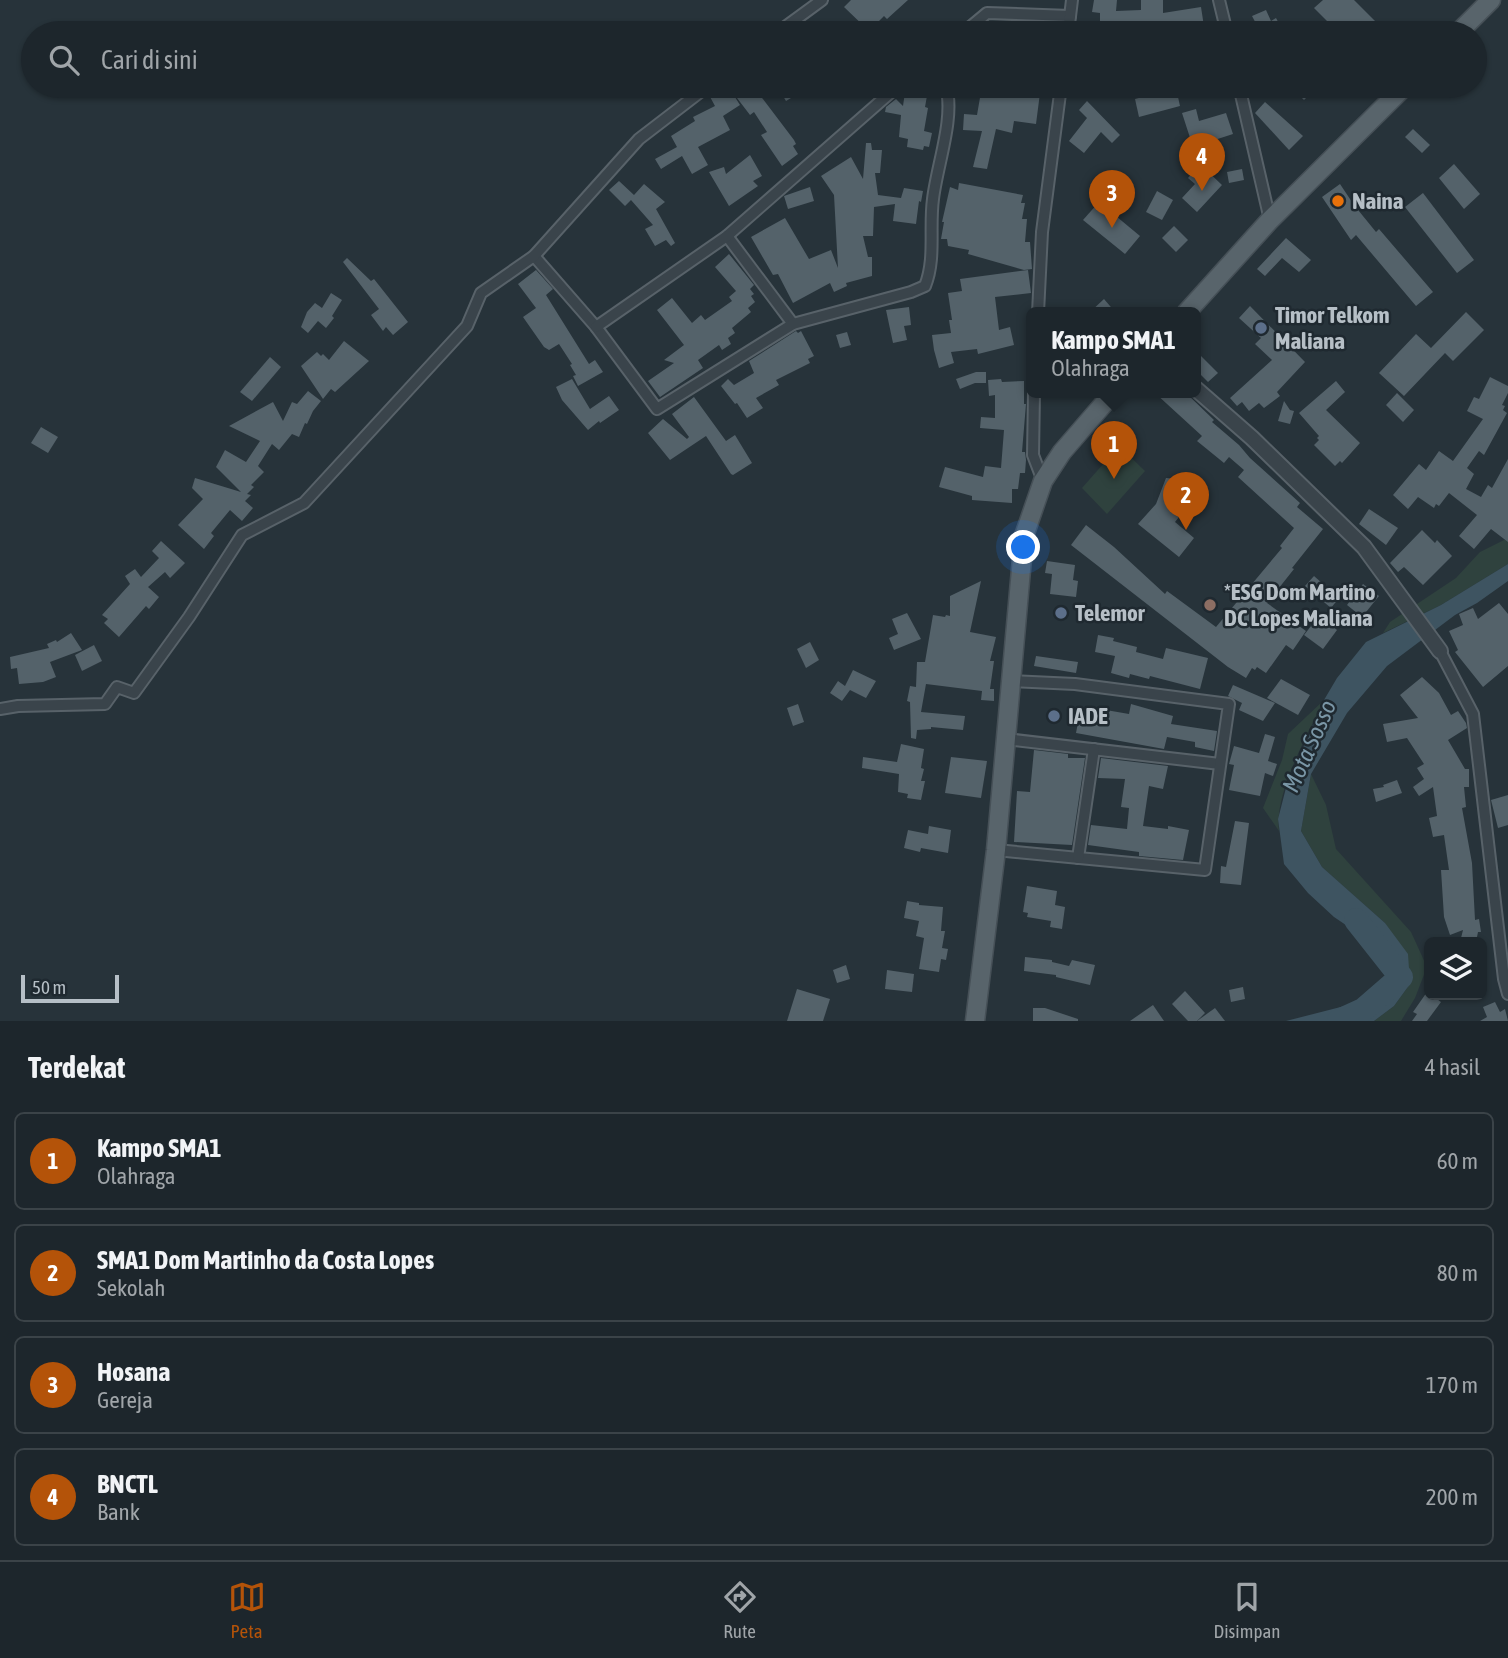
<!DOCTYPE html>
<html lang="id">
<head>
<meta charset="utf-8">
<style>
  body { margin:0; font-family:"Asap Condensed",sans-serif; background:#252e34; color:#f1f3f6 }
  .controls { position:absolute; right:21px; bottom:21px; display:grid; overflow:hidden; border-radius:10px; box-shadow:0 2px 5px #0004 }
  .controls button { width:63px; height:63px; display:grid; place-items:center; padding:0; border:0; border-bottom:2px solid #3b4348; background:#1d262c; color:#f1f3f6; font:35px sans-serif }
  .scale { position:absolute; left:21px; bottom:18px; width:98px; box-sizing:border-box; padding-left:7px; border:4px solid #b6bfc6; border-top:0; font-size:19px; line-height:24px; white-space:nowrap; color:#b6bfc6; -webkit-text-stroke:5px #1f2930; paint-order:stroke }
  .you { position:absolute; left:1024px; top:548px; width:24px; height:24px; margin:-18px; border:5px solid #fff; border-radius:50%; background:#1a73e8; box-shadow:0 0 0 10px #1a73e833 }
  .badge { display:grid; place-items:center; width:46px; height:46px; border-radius:50%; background:#b45309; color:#fff; font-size:23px; font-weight:700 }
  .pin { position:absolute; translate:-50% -58px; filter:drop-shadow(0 2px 4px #0008) }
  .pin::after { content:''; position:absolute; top:37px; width:24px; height:21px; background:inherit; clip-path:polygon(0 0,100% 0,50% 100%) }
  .popup { position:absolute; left:1026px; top:307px; width:175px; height:91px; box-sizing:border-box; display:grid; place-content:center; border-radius:10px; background:#1d262c; filter:drop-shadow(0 2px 5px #0005); font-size:23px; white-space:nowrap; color:#a0a5a9 }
  .popup b { font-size:26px; color:#f1f3f6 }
  .popup::after { content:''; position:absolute; left:50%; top:100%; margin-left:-14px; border:14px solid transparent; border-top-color:#1d262c }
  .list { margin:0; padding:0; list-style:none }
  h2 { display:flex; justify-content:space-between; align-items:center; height:91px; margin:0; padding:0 28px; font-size:30px }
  h2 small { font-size:23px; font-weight:400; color:#a0a5a9 }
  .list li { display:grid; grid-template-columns:46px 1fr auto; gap:21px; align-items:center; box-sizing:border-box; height:98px; margin:0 14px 14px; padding:0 14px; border:2px solid #3b4348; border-radius:10px }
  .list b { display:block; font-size:26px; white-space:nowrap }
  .list p { margin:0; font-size:23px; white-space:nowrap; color:#a0a5a9 }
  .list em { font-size:23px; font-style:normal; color:#a0a5a9 }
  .icon { flex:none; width:38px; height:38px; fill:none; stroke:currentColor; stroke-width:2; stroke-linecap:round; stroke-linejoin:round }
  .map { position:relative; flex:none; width:1508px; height:1021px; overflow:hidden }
  .search { position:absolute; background:#1d262c; box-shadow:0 2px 5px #0004; left:21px; right:21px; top:21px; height:77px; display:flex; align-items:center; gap:18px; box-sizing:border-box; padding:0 24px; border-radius:38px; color:#a0a5a9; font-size:26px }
  .sheet { height:539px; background:#1d262c }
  nav { display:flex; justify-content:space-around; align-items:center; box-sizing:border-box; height:98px; border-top:2px solid #3b4348; background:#1d262c; font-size:19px; color:#a0a5a9 }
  nav a { display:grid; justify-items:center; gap:4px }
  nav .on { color:#b45309 }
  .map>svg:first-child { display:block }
  .green { fill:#2f423e }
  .water { fill:#3e5461 }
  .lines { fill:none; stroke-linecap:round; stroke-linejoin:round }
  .river { stroke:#3e5461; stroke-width:24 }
  .building { fill:#54626a }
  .minor-casing { stroke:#586269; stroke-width:14 }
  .tertiary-casing { stroke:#586269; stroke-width:18 }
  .primary-casing { stroke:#465057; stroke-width:21 }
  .minor { stroke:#3a444b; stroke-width:10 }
  .tertiary { stroke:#3a444b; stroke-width:14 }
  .primary { stroke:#58646b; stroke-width:18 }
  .food-dot { fill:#e8710a; stroke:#1f2930; stroke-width:2.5 }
  .service-dot { fill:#5c6f8a; stroke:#1f2930; stroke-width:2.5 }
  .education-dot { fill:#8d6e63; stroke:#1f2930; stroke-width:2.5 }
  .labels { text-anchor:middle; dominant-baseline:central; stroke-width:5; stroke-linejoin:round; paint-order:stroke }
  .poi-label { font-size:23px; font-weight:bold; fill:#b6bfc6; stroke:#1f2930; text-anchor:start }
  .water-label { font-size:24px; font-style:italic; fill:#7a96a6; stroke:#1f2930 }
</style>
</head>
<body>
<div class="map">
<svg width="1508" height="1021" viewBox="0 0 1508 1021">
  <rect width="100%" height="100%" fill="#27333a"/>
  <g class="green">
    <path d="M1119,446l26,25 -38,43 -25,-26z"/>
    <path d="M1508,538v26l-67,41 -58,28 7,-11 66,-44 24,-26z"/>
    <path d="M1324,700c-16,35 -50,92 -45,131l-16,-23 19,-48 6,-26z"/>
    <path d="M1311,774l15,31 10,44 75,83 16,35 -12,31 -14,23h-27l20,-15 16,-22 -25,-61 -63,-56 -21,-36z"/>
  </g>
  <path class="water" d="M1508,564v17l-31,22 -22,12 -68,51 -40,47 -36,61 -10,57 21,36 63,56 23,31 2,30 -16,22 -20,15h-88l82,-21 25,-22 -4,-24 -55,-37 -26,-24 -24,-29 -6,-45 9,-35 37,-84 13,-22 29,-36 75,-37z"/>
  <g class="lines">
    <path class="river" d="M1339,1021l24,-11 38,-33 -45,-57"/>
  </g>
  <g class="building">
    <path d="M851,0h57l-21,19 -3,-3 -15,15 -25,-24z"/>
    <path d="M1094,0h23l-1,11 25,-1v-10h22v13l38,-6 4,26h-105v-20l-8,-1z"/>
    <path d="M1323,0h31l33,33h-48l-25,-25z"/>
    <path d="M1266,10l5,11 5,-3 8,15h-23l-9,-17z"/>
    <path d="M990,21l19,1 33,6 -1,5h-23l-35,-5z"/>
    <path d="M720,86h8l12,19 -17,11 7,14 -32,17 10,18 -16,9 -10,-18 -21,13 -6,-10 22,-12 -6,-11 24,-15 -2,-4 22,-11 -6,-11z"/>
    <path d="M753,86l41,54 2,4 -3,2 5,8 -16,12 -21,-31 6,-3 -13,-20 -4,3 -13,-17z"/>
    <path d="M777,86h34l-25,15z"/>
    <path d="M982,86h47l-1,4 12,3 -4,31 -22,-3 -2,12 -16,-4 -9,40 -14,-2 9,-36 -19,-1 1,-16 13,1z"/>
    <path d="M1290,86h28l-14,14z"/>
    <path d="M1176,88l4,18 -41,11 -4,-18z"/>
    <path d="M905,92l22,4 -2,11 3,1 -4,23 8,2 -3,14 -5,-1 -1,4 -16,-3 1,-8 -9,-2 2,-22 -16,-3 1,-5 10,-8 7,7z"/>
    <path d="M1087,101l33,34 -8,8 -11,-11 -17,21 -15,-12 18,-23 -8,-8z"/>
    <path d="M1265,102l38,34 -14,14 -34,-37z"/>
    <path d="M1196,109l3,12 27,-8 7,21 -40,13 -11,-34z"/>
    <path d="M1413,129l17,16 -8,8 -17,-16z"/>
    <path d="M866,143h5l1,7h10l-2,23h-5l3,22 23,3 3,-10 19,3 -2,11 -2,-1 -3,23 -23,-3 2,-17 -21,3 -1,29h-10l5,21h4v19l-26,7 1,3 -13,6 -4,-9 -37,20 -15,-29 -5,1 -22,-38 34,-19 24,41 22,-9 7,18 -4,-73 -13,-19 30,-19 12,22z"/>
    <path d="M750,155l12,21 -9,5 5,5 -29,20 -20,-34 15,-5 2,7z"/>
    <path d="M1200,164l22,21 -25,27 -15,-14 13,-14 -7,-6z"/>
    <path d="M1454,164l26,30 -16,15 -25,-31z"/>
    <path d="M1242,169l2,11 -15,3 -2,-11z"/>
    <path d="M619,181l15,14 10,-11 21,18 -9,7 19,34 -4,3 -5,-6 -11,6 -10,-17 8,-4 -22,-25 -6,6 -16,-16z"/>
    <path d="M959,183l64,12 -2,8h4l-3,16h5l-2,23h5l2,27 -8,1 -56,-16 1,-4 -21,-4 -1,-7h-6l3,-17h-2l8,-35 8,3z"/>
    <path d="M1340,184l14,21 22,27 3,-3 54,63 -17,14 -60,-71 -5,5 -29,-43z"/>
    <path d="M810,187l4,14 -26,8 -4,-13z"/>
    <path d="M1157,191l16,9 -11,20 -16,-8z"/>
    <path d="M1423,193l51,67 -17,13 -52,-66z"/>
    <path d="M1099,202l41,34 -15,18 -42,-34z"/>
    <path d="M1174,226l14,14 -12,12 -14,-14z"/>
    <path d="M1286,238l25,22 -12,12 -17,-14 -17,18 -8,-7z"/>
    <path d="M729,254l25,31 -4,4 4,5 -3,2 4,6 -7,6 3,4 -19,16 3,5 -7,5 3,6 -9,6 -3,-5 -21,15 5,8 -43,29 -12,-16 26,-18 -10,-3 20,-15 -27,-35 15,-12 20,25 9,-8 4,5 27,-19 -3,-4 7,-6 -21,-24z"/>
    <path d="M347,258l24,23 3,-2 34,43 -15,13 -7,-8 -3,4 -12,-16 8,-6 -36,-47z"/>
    <path d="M536,270l17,19 -7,6 43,69 6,-4 8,12 -25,14 -5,-10 3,-1 -6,-10 2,-1 -13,-20 -10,6 -5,-3 -21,-30 13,-9 -18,-24z"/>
    <path d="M1028,270l3,23 -36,4 4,33 11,-3 4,18 -36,9 -1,-5 -26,3 3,11 -15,5 -5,-18 -2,-15 19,-2 -2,-13h3l-4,-27 14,-2 -2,-12z"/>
    <path d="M331,293l11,7 -10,16 2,2 -8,10 -8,-7 -10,12 -7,-6 6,-15 8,-9 7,5z"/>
    <path d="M1104,299l12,14h-27z"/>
    <path d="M1250,306l55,56 -28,30 3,4 -16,12 -5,-5 -10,8 -7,-9 -5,4 -7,-8 42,-38 -17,-16 6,-6 -22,-20z"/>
    <path d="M909,307l2,18 -7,1 3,14 -14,3 -7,-33z"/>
    <path d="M1466,312l18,18 -31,31 -8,-8 -41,43 -25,-23 37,-39 15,14z"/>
    <path d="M796,331l2,2 3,-2 13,25 -6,3 2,4 -34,17 3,5 -23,13 7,10 -16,10 -10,-15 -2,1 -14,-18 7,-7 6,6 20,-12 -5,-12z"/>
    <path d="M847,332l4,13 -11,3 -4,-13z"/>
    <path d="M344,341l25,20 -34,31 -4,-3 -8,10 -22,-33 16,-14 4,4 2,-2 6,6z"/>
    <path d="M1196,351l22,22 -10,9 -12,-12z"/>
    <path d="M270,357l11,10 -29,34 -12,-9z"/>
    <path d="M976,372h10v11h-11l-15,6 -4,-10z"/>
    <path d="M1490,377l18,9v7l-6,12 3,1 -2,4 4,3 -23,42 -5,-4 -12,17 7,6 -8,15 15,8 7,-12 4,3 16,-29v83l-17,-13 -17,20 -15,-13 18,-21 -28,-22 -10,13 -3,-2 -2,4 -16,-11 -10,12 -15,-14 26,-31 7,6 13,-19 14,10 30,-42 -16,-8 7,-14 5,2z"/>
    <path d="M572,379l18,30 19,-13 10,14 -19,13 -1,-2 -11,9 -26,-30 -6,-13z"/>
    <path d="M1001,379l1,3 22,-1v23h2l-4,48h3l1,8 -1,13h-5l-2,16h-6v14l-40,-3v-4l-33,-9 6,-20 38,10 2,-11 16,2 3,-38 -24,-2 1,-11 14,1v-23l-6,1 -1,-16z"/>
    <path d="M1336,381l9,11 -19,18 34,33 -18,20 -2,-2 -5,5 -21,-21 5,-5 -2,-2 2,-2 -20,-23z"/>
    <path d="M308,391l13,10 -8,10 -6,13 -2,-1 -6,14 -7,-3 -13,16 -7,-6 -14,22 6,6 -13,13 3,2 -7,7 4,1 -6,6 8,7 -11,13 -12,-11 -19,23 3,3 -10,13 -26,-24 25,-26 -11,-11 3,-10 46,14 -25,-25 9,-17 21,12 14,-21 -31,-15 44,-24 10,19 9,-19 5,2z"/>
    <path d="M1155,393h31l28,27 -2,2 27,23 11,13 50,45 -3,4 26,22 -31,39 2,1 -27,34 39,28 -13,19 -7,-5 -20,28 -9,-6 -2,3 -3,-2 -6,10 -18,-11 -157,-122 15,-20 28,22 51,47 2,-3 49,36 66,-79 -2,-2 14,-18 -56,-51 6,-7 -15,-13 -5,6 -27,-22 5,-5z"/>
    <path d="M1397,393l17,17 -11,12 -17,-17z"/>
    <path d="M694,397l32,44 9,-6 17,28 -19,12 -2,-1 -25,-38 -36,24 -22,-27 15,-14 24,20 2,-2 -17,-23z"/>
    <path d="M1284,401l6,9 4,1 -4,13 -12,-3z"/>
    <path d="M41,427l17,10 -10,16 -17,-10z"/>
    <path d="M1166,478l11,1 17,15 -5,6 2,2 -16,20 19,16 -15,19 -41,-33 18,-20z"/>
    <path d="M1369,509l29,19 -12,17 -27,-21z"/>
    <path d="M1422,530l13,13 2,-3 15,16 -29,29 -19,-18 -6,5 -8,-9z"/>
    <path d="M161,541l24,22 -15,15 -5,-6 -17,15 11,10 -10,12 -3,-3 -27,31 -15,-14 4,-4 -6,-4 28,-31 -5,-8 10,-7 6,8 18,-19 -7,-7z"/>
    <path d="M1047,561l28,4 -2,15 5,1 -2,16 -26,-3 2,-20 -7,-1z"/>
    <path d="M1314,576l25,22 -8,10 -26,-22z"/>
    <path d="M981,581l-11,51 26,5 -6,24h4l-4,28h4v12l-13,-1 1,-9 -56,-7 -5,28 44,4 -2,14 -32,-3v2l-14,1 -1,9 -5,-1 -1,-36 -3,-1 3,-15 6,1 1,-25h8l8,-47 12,2 1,-2 4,1v-20z"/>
    <path d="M1363,584l16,12 -17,21 -15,-12z"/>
    <path d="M1499,603l9,11v52l-25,21 -28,-35 3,-2 -9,-19 14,-6 -4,-11 14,-6 5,11z"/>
    <path d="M907,613l14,26 -27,11 -5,-12 9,-4 -6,-15z"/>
    <path d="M1319,616l18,14 -14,19 -19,-14z"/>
    <path d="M71,633l11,17 -32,12 6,15 -13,5 -24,2 -2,-16 -6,1 -1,-12 39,-9 -2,-4 9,-4 1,2z"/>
    <path d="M1098,635l16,3 -1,3 24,6 -1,5 27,7 3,-11 42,10 -8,31 -50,-13 -1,3 -19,-5 -1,4 -18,-5 4,-17 -20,-4z"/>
    <path d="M810,642l9,18 -13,8 -9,-19z"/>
    <path d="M94,645l8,16 -20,10 -7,-16z"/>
    <path d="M1036,656l42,6 -2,11 -42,-7z"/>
    <path d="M853,670l23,11 -10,17 -16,-8 -8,11 -12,-8 8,-12 7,5z"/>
    <path d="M1422,677l17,16 12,22 7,-4 8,12 1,5 -19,12 17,29h4v18h-5l2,20 -4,1 10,55 3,57 4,-1 2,13h-3l-2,10h-16l3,-12 -13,5 -6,-18 -3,-47h8l-5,-35 -11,2 -4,-19 8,-2 -4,-29 -14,9 -6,-9 11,-8 -7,-11 7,-4 -17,-26 -20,4 -4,-18 35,-6 -18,-23z"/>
    <path d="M1281,679l29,16 -12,20 -31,-17z"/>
    <path d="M1233,685l42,18 -12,18 -24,-11 3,-7 -14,-7z"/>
    <path d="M798,704l6,18 -11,4 -6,-18z"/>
    <path d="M1131,704l42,12 -2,8 46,7 -3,20 -19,-4v-5l-28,-5 -3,12 -88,-16 3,-16 25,4 2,-11 23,4z"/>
    <path d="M1265,734l10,3 -7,24 9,3 -4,12 -8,-3 -5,23 -31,-6 5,-25 -5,-1 5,-18 25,7z"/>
    <path d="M901,744l23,5 -3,19 3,1 -3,12h4l-4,19 -14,-2 1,-4 -10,-2 1,-18 -37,-6 1,-11 34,5z"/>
    <path d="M1034,750l34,4v4h17l-13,87 -58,-3 3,-51 13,1z"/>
    <path d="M951,757l36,4 -6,37 -36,-5z"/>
    <path d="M1101,758l67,8 -5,23 -14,-3 -6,40 25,3v-3l21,4 -6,30 -44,-4v-4l-51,-7 3,-20 36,4 2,-21 -8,-1 4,-28 -27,-1z"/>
    <path d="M1397,780l5,13 -26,9 -3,-13 11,-2 -1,-2z"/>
    <path d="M1508,795v30l-10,3 -7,-28z"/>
    <path d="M1235,821l14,2 -8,62 -21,-2 1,-17 5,1z"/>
    <path d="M929,826l22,4 -3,23 -27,-5 -1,4 -16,-4 4,-18 20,4z"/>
    <path d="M1027,886l30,5 -2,14 10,2 -3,22 -12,-2 1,-6 -24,-4 1,-4 -5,-1z"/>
    <path d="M907,901l12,2v2l24,2 -2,24h4l-3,17 6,1 -2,11 -5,-1 -2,13 -20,-3 5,-31 -8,-2 3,-15 -15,-3z"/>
    <path d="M1025,957l27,3v2l17,4 3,-6 23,5 -5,20 -34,-8v-2l-32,-4z"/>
    <path d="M846,965l4,14 -13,4 -4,-13z"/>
    <path d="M887,970l27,4 -2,18 -27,-3z"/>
    <path d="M1243,987l2,12 -14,3 -2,-12z"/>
    <path d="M797,989l33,10 -7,22h-36z"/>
    <path d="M1185,991l20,22 -8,8h-9l-16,-17z"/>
    <path d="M1427,992l14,10 -14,19h-15l5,-7 -4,-2z"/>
    <path d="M1495,1002l5,10 5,-3 3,12h-28l7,-4 -4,-10z"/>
    <path d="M1153,1005l11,16h-34z"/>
    <path d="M1033,1008h12l33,11v2h-45z"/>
    <path d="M1215,1008l10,13h-28z"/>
  </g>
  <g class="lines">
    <defs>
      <g id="minor">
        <path d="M1219,0l8,33"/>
        <path d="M777,33l45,-33"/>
        <path d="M963,33l24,-20 83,3"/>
        <path d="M1068,33l4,-33"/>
        <path d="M1239,86l31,134"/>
        <path d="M727,236l66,88"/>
        <path d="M534,256l62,71 61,82 136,-85 118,-32 14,-6c11,-27 4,-58 8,-87 4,-34 22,-81 13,-113"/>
        <path d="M1038,313l4,-81 19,-146"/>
        <path d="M596,327l131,-91 171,-150"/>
        <path d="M1034,393l-1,62 10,26"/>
        <path d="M1440,651l33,63 31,265 4,15"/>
        <path d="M0,709l18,-3 87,-2 12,-17 17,6 55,-76 53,-82 62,-32 163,-177 14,-33 53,-37 105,-117 69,-53"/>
        <path d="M1006,739l214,25"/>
        <path d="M996,850l209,20 24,-166 -154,-20 -63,-3"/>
        <path d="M1078,858l16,-109"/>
      </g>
      <path id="tertiary" d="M1196,389l56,49 112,109 76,104"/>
      <g id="primary">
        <path d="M1458,33l33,-33"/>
        <path d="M1186,313l84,-93 135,-134"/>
        <path d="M975,1021l21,-171 28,-314 19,-55 19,-29 51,-59"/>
      </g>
    </defs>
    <use href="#minor" class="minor-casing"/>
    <use href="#tertiary" class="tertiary-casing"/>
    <use href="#primary" class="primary-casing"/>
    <use href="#minor" class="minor"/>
    <use href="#tertiary" class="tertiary"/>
    <use href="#primary" class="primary"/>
  </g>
  <circle class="food-dot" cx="1338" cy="201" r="7"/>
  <g class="service-dot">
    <circle cx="1261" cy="328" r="7"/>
    <circle cx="1061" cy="613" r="7"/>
    <circle cx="1054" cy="716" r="7"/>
  </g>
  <circle class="education-dot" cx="1210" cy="605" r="7"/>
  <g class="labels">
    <g class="poi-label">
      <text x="1352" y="201">Naina</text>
      <text x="1275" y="315">Timor Telkom<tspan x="1275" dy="26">Maliana</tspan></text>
      <text x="1224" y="592">*ESG Dom Martino<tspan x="1224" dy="26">DC Lopes Maliana</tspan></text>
      <text x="1075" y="613">Telemor</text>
      <text x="1068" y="716">IADE</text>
    </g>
    <g class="water-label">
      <text transform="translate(1309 746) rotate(-66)">Mota Sosso</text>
    </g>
  </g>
</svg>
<div class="controls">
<button><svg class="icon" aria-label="layers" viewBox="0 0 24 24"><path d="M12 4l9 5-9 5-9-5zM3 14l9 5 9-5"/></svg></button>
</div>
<div class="scale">50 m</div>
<div class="you"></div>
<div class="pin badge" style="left:1114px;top:479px">1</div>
<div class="popup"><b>Kampo SMA1</b>Olahraga</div>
<div class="pin badge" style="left:1186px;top:530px">2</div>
<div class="pin badge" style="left:1112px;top:228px">3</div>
<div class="pin badge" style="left:1202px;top:191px">4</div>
<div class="search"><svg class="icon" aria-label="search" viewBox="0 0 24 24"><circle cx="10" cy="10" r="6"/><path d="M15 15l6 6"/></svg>Cari di sini</div>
</div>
<section class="sheet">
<h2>Terdekat<small>4 hasil</small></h2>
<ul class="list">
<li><span class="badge">1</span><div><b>Kampo SMA1</b><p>Olahraga</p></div><em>60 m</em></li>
<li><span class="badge">2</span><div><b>SMA1 Dom Martinho da Costa Lopes</b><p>Sekolah</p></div><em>80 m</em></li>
<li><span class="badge">3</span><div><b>Hosana</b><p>Gereja</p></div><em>170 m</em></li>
<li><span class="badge">4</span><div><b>BNCTL</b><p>Bank</p></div><em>200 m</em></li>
</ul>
</section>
<nav>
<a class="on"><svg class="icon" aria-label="map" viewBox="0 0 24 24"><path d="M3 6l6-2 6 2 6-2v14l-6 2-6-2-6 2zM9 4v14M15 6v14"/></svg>Peta</a>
<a><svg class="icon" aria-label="directions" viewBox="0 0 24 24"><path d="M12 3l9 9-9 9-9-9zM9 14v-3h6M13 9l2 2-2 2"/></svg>Rute</a>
<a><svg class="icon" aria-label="saved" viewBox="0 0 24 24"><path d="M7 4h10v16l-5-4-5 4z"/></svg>Disimpan</a>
</nav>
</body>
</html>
